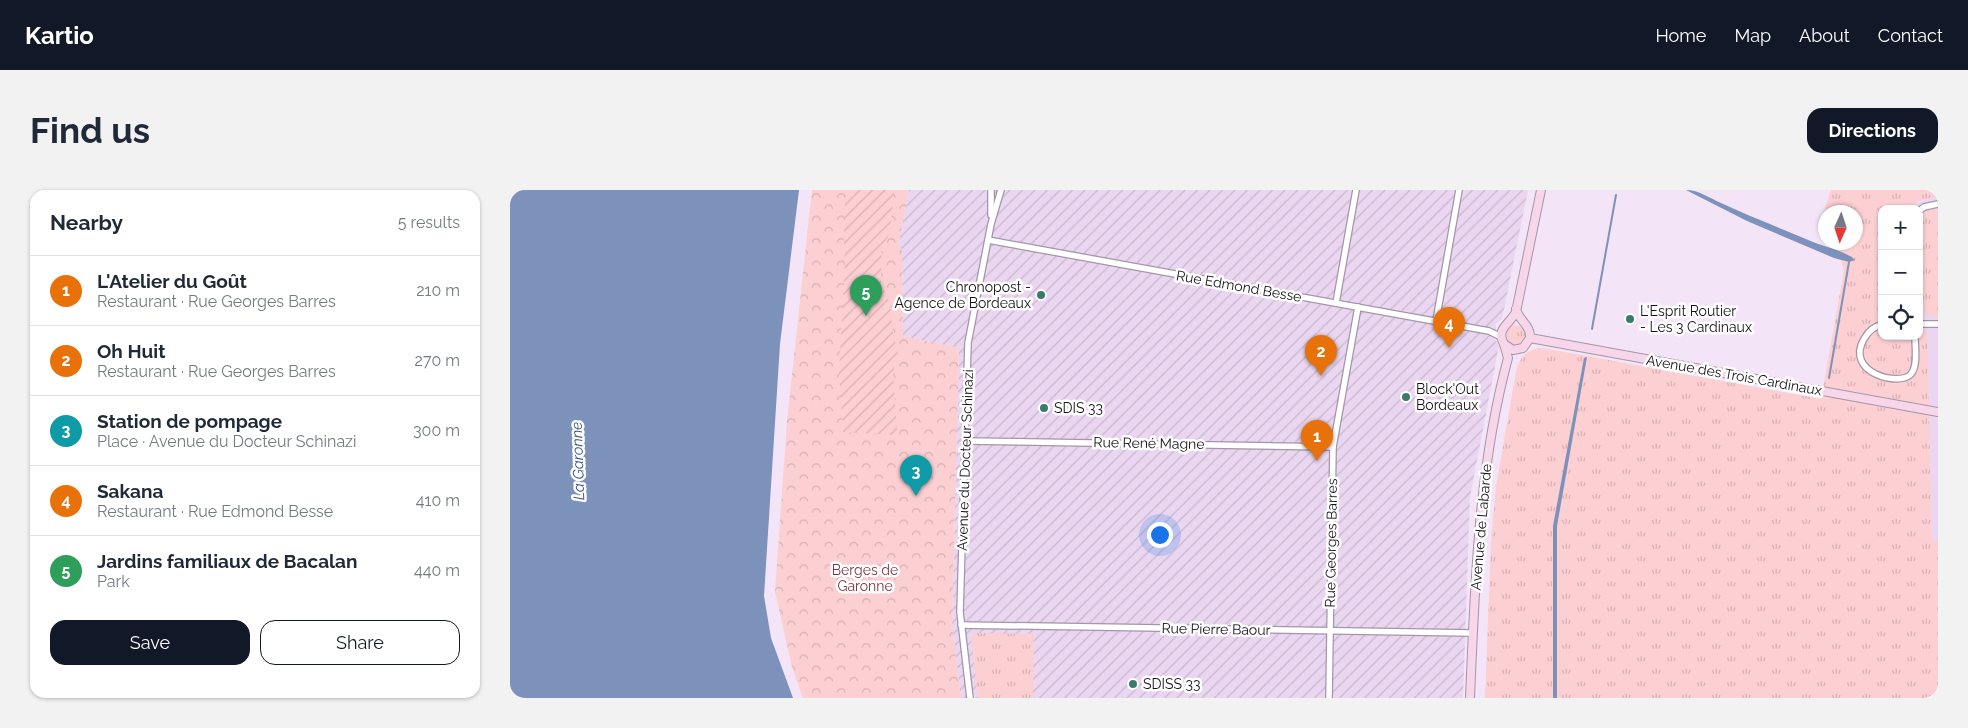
<!DOCTYPE html>
<html lang="en">
<head>
<meta charset="utf-8">
<style>
  body { margin:0; font-family:Raleway,sans-serif; background:#f2f2f3; color:#1f2937 }
  .controls { position:absolute; right:15px; top:15px; display:grid; overflow:hidden; border-radius:10px; box-shadow:0 1px 4px #0004 }
  .controls button { width:45px; height:45px; display:grid; place-items:center; padding:0; border:0; border-bottom:1px solid #e0e1e3; background:#fff; color:#1f2937; font:25px sans-serif }
  .compass { position:absolute; left:1308px; top:15px; width:45px; height:45px; border-radius:50%; background:#fff; box-shadow:0 1px 4px #0004; rotate:183deg }
  .you { position:absolute; left:649px; top:344px; width:18px; height:18px; margin:-12px; border:4px solid #fff; border-radius:50%; background:#1a73e8; box-shadow:0 0 0 8px #1a73e833 }
  .badge { display:grid; place-items:center; width:32px; height:32px; border-radius:50%; background:#111827; color:#fff; font-size:16px; font-weight:700 }
  .pin { position:absolute; translate:-50% -41px; filter:drop-shadow(0 1px 2px #0008) }
  .pin::after { content:''; position:absolute; top:26px; width:18px; height:15px; background:inherit; clip-path:polygon(0 0,100% 0,50% 100%) }
  .list { margin:0; padding:0; list-style:none }
  h2 { display:flex; justify-content:space-between; align-items:center; height:65px; margin:0; padding:0 20px; font-size:21px }
  h2 small { font-size:16px; font-weight:400; color:#747a83 }
  .list li { display:grid; grid-template-columns:32px 1fr auto; gap:15px; align-items:center; box-sizing:border-box; height:70px; padding:0 20px; border-top:1px solid #e0e1e3 }
  .list b { display:block; font-size:19px; white-space:nowrap }
  .list p { margin:0; font-size:16px; white-space:nowrap; color:#747a83 }
  .list em { font-size:16px; font-style:normal; color:#747a83 }
  .actions { display:flex; gap:10px; padding:15px 20px }
  .actions a { flex:1; padding:11px 0; border:1px solid #111827; border-radius:15px; text-align:center; font-size:18px; color:#111827 }
  .actions .main { background:#111827; color:#fff }
  .icon { flex:none; width:28px; height:28px; fill:none; stroke:currentColor; stroke-width:2; stroke-linecap:round; stroke-linejoin:round }
  .map { position:relative; flex:none; width:1428px; height:508px; overflow:hidden; border-radius:15px }
  header { display:flex; align-items:center; gap:30px; box-sizing:border-box; height:70px; padding:0 25px; background:#111827; color:#fff }
  header strong { font-size:24px }
  nav { display:flex; gap:28px; margin-inline-start:auto; font-size:18px }
  .intro { display:flex; align-items:center; justify-content:space-between; box-sizing:border-box; height:120px; padding:0 30px }
  h1 { margin:0; font-size:35px }
  .button { padding:12px 22px; border-radius:15px; background:#111827; color:#fff; font-size:18px; font-weight:700 }
  main { display:flex; gap:30px; padding:0 30px }
  aside { flex:1; background:#fff; border-radius:15px; box-shadow:0 1px 4px #0004 }
  .map>svg:first-child { display:block }
  .built { fill:#ead6f0 }
  .industrial { fill:url(#industrial-furrows) }
  .grass { fill:url(#grass-tufts) }
  .park { fill:url(#park-crowns) }
  .garden { fill:url(#garden-furrows) }
  .water { fill:#7d92bb }
  .lines { fill:none; stroke-linecap:round; stroke-linejoin:round }
  .stream { stroke:#7d92bb; stroke-width:2 }
  .street-casing { stroke:#a496a8; stroke-width:8 }
  .secondary-casing { stroke:#a496a8; stroke-width:10 }
  .street { stroke:#fff; stroke-width:5.5 }
  .secondary { stroke:#f7d6e9; stroke-width:8 }
  .poi-dot { fill:#377b6f; stroke:#fff; stroke-width:2 }
  .labels { text-anchor:middle; dominant-baseline:central; stroke-width:5; stroke-linejoin:round; paint-order:stroke }
  .street-label { font-size:14px; fill:#161117; stroke:#fff }
  .poi-label { font-size:14px; fill:#161117; stroke:#fff; text-anchor:start }
  .park-label { font-size:14px; fill:#7d3740; stroke:#fff }
  .water-label { font-size:15px; font-style:italic; fill:#375289; stroke:#fff }
</style>
</head>
<body>
<header>
<strong>Kartio</strong>
<nav><a>Home</a><a>Map</a><a>About</a><a>Contact</a></nav>
</header>
<div class="intro"><h1>Find us</h1><a class="button">Directions</a></div>
<main>
<aside>
<h2>Nearby<small>5 results</small></h2>
<ul class="list">
<li><span class="badge" style="background:#e8710a">1</span><div><b>L'Atelier du Goût</b><p>Restaurant · Rue Georges Barres</p></div><em>210 m</em></li>
<li><span class="badge" style="background:#e8710a">2</span><div><b>Oh Huit</b><p>Restaurant · Rue Georges Barres</p></div><em>270 m</em></li>
<li><span class="badge" style="background:#0f9aa8">3</span><div><b>Station de pompage</b><p>Place · Avenue du Docteur Schinazi</p></div><em>300 m</em></li>
<li><span class="badge" style="background:#e8710a">4</span><div><b>Sakana</b><p>Restaurant · Rue Edmond Besse</p></div><em>410 m</em></li>
<li><span class="badge" style="background:#2e9e5b">5</span><div><b>Jardins familiaux de Bacalan</b><p>Park</p></div><em>440 m</em></li>
</ul>
<div class="actions"><a class="main">Save</a><a>Share</a></div>
</aside>
<div class="map">
<svg width="1428" height="508" viewBox="0 0 1428 508">
  <defs>
    <pattern id="industrial-furrows" width="10" height="10" patternUnits="userSpaceOnUse" patternTransform="scale(1.25)"><rect width="10" height="10" fill="#ead6f0"/><path d="M-1 1l2-2M0 10L10 0M9 11l2-2" fill="none" stroke="#c8b7cd"/></pattern>
    <pattern id="grass-tufts" width="24" height="20" patternUnits="userSpaceOnUse" patternTransform="scale(1.25)"><rect width="24" height="20" fill="#fccfd2"/><path d="M3 7l-1-3M5 7V3M7 7l1-3M15 17l-1-3M17 17v-4M19 17l1-3" fill="none" stroke="#d7b1b4"/></pattern>
    <pattern id="park-crowns" width="20" height="18" patternUnits="userSpaceOnUse" patternTransform="scale(1.25)"><rect width="20" height="18" fill="#fccfd2"/><path d="M2 6a3 3 0 1 1 6 0M12 15a3 3 0 1 1 6 0" fill="none" stroke="#d7b1b4"/></pattern>
    <pattern id="garden-furrows" width="10" height="10" patternUnits="userSpaceOnUse" patternTransform="scale(1.25)"><rect width="10" height="10" fill="#fccfd2"/><path d="M-1 1l2-2M0 10L10 0M9 11l2-2" fill="none" stroke="#d7b1b4"/></pattern>
  </defs>
  <rect width="100%" height="100%" fill="#f4e4f8"/>
  <path class="built" d="M1428,7v344h-6l-6,-210h-7v-122h-7l2,-4 11,-6z"/>
  <path class="industrial" d="M399,0h619l-26,129 -6,4 -1,17 4,5 -29,152 -7,201h-502l-9,-73 7,-277 -56,-12 -1,-86 -4,-4z"/>
  <g class="grass">
    <path d="M1321,0h107v7c-10,1 -21,2 -26,12h-30v127h37v-5h8l5,210h6v157h-453l6,-156 5,-56 21,-120c7,-13 12,-17 26,-18l278,51 23,-128 -8,-28 20,-1v-30h-29l-2,-5z"/>
    <path d="M1417,20h11v107h-6l-13,-8v-90z"/>
    <circle cx="1006" cy="145" r="10"/>
    <path d="M465,443l59,1 -1,64h-55l-7,-60z"/>
  </g>
  <path class="park" d="M302,0h97l-11,56 4,4 1,86 56,12 -7,277 9,73h-158l-11,-31 -17,-75 12,-171z"/>
  <path class="garden" d="M338,0h46l-4,43 -8,14 -1,14v23l9,20 3,29 5,21 -5,19 4,58 -1,4 -53,-3 -4,-61 6,-110 -1,-24 1,-36z"/>
  <g class="water">
    <path d="M0,0h289l-19,154 -16,252 7,42 22,60h-283z"/>
    <path d="M1176,0c13,0 23,8 35,13 30,14 62,26 92,39 12,5 35,10 42,18l-6,2 -15,-4 -87,-37z"/>
    <path d="M1077,167l-30,169v172h-4v-172l31,-168z"/>
  </g>
  <g class="lines">
    <g class="stream">
      <path d="M1082,139l24,-134"/>
      <path d="M1319,188l20,-116"/>
    </g>
    <defs>
      <g id="street">
        <path d="M481,0v25"/>
        <path d="M1409,21l5,-4 14,-3"/>
        <path d="M478,50l501,91 12,6"/>
        <path d="M826,113l20,-113"/>
        <path d="M926,131l23,-131"/>
        <path d="M1409,134h19"/>
        <path d="M1372,135c-8,1 -14,7 -18,14 -20,34 36,48 47,35 7,-8 4,-27 4,-38"/>
        <path d="M455,251l368,6"/>
        <path d="M451,435l511,8"/>
        <path d="M460,508l-10,-86 8,-269 23,-119 10,-34"/>
        <path d="M819,508l4,-251 25,-140"/>
      </g>
      <g id="secondary">
        <path d="M1006,119c3,12 15,16 14,29l-7,10 -10,2 -9,-6c-9,-15 6,-20 12,-32l25,-122"/>
        <path d="M1020,148l408,74"/>
        <path d="M960,508c5,-114 8,-229 38,-340l-4,-14"/>
      </g>
    </defs>
    <use href="#street" class="street-casing"/>
    <use href="#secondary" class="secondary-casing"/>
    <use href="#street" class="street"/>
    <use href="#secondary" class="secondary"/>
  </g>
  <g class="poi-dot">
    <circle cx="531" cy="105" r="5"/>
    <circle cx="1120" cy="129" r="5"/>
    <circle cx="896" cy="207" r="5"/>
    <circle cx="534" cy="218" r="5"/>
    <circle cx="623" cy="494" r="5"/>
  </g>
  <g class="labels">
    <g class="street-label">
      <text transform="translate(729 96) rotate(10)">Rue Edmond Besse</text>
      <text transform="translate(1224 185) rotate(10)">Avenue des Trois Cardinaux</text>
      <text transform="translate(639 253) rotate(1)">Rue René Magne</text>
      <text transform="translate(455 270) rotate(-88)">Avenue du Docteur Schinazi</text>
      <text transform="translate(971 337) rotate(-85)">Avenue de Labarde</text>
      <text transform="translate(821 353) rotate(-89)">Rue Georges Barres</text>
      <text transform="translate(706 439) rotate(1)">Rue Pierre Baour</text>
    </g>
    <g class="poi-label">
      <text x="521" y="97" text-anchor="end">Chronopost -<tspan x="521" dy="16">Agence de Bordeaux</tspan></text>
      <text x="1130" y="121">L'Esprit Routier<tspan x="1130" dy="16">- Les 3 Cardinaux</tspan></text>
      <text x="906" y="199">Block'Out<tspan x="906" dy="16">Bordeaux</tspan></text>
      <text x="544" y="218">SDIS 33</text>
      <text x="633" y="494">SDISS 33</text>
    </g>
    <g class="park-label">
      <text x="355" y="380">Berges de<tspan x="355" dy="16">Garonne</tspan></text>
    </g>
    <g class="water-label">
      <text transform="translate(68 271) rotate(-92)">La Garonne</text>
    </g>
  </g>
</svg>
<div class="controls">
<button>+</button>
<button>−</button>
<button><svg class="icon" aria-label="locate" viewBox="0 0 24 24"><circle cx="12" cy="12" r="6"/><path d="M12 2v4M12 18v4M2 12h4M18 12h4"/></svg></button>
</div>
<svg class="compass" viewBox="-18 -18 36 36"><path d="M0-13l5 13h-10z" fill="#e53935"/><path d="M0 13l5-13h-10z" fill="#747a83"/></svg>
<div class="you"></div>
<div class="pin badge" style="left:807px;top:271px;background:#e8710a">1</div>
<div class="pin badge" style="left:811px;top:186px;background:#e8710a">2</div>
<div class="pin badge" style="left:406px;top:306px;background:#0f9aa8">3</div>
<div class="pin badge" style="left:939px;top:158px;background:#e8710a">4</div>
<div class="pin badge" style="left:356px;top:126px;background:#2e9e5b">5</div>
</div>
</main>
</body>
</html>
